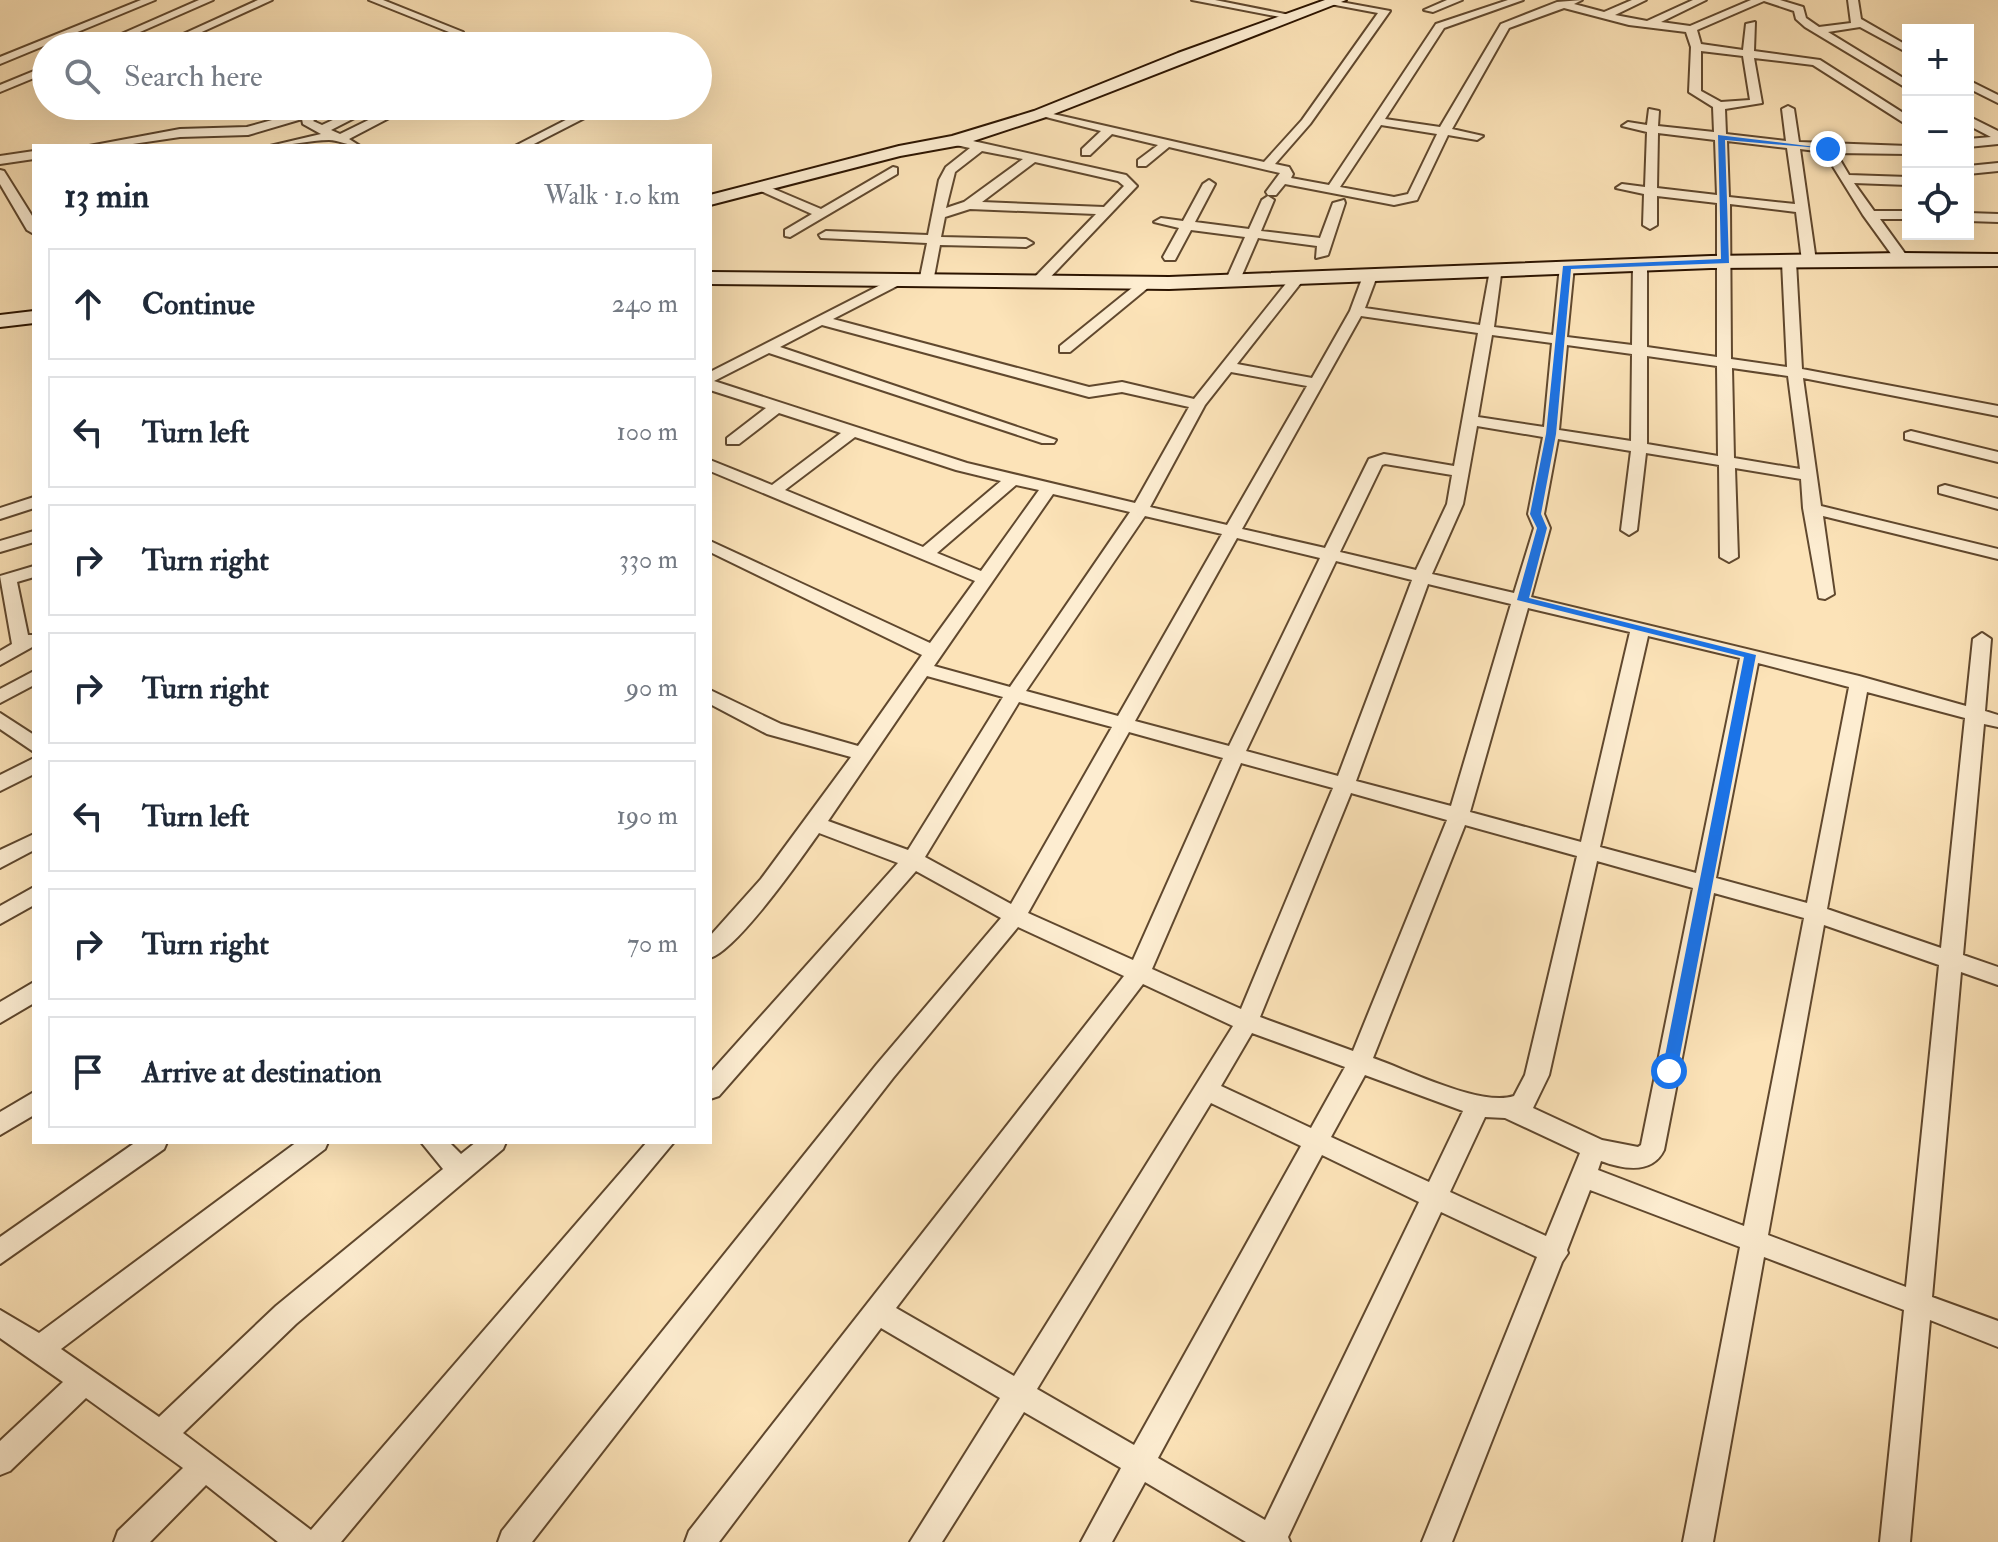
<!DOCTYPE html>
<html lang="en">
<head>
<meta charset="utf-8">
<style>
  body { margin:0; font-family:"IM FELL Double Pica",serif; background:#f6f6f7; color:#1f2937 }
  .controls { position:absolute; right:24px; top:24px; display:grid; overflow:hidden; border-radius:0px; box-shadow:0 8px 32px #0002 }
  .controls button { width:72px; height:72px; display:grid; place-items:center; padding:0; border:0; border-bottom:2px solid #e0e1e3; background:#fff; color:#1f2937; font:40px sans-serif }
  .stop { position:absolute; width:24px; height:24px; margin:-18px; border:6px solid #1a73e8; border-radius:50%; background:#fff }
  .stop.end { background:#1a73e8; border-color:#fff; box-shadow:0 2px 8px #0008 }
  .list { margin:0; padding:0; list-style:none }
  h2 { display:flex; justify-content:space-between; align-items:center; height:104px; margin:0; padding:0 32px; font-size:34px }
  h2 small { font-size:26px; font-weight:400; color:#747a83 }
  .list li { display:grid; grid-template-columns:52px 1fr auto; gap:24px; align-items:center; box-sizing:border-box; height:112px; margin:0 16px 16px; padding:0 16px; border:2px solid #e0e1e3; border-radius:0px }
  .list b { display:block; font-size:30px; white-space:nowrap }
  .list em { font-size:26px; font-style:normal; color:#747a83 }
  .icon { flex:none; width:44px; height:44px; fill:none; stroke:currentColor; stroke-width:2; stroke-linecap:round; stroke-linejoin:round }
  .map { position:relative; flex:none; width:1998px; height:1542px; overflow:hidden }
  .search { position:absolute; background:#fff; box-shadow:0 8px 32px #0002; left:32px; top:32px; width:680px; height:88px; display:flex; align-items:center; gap:20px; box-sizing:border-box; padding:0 28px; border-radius:44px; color:#747a83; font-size:30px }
  .panel { position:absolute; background:#fff; box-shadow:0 8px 32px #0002; left:32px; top:144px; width:680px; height:1000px; border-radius:0px }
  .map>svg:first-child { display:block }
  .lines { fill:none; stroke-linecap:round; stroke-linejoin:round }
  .street-casing { stroke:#60482e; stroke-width:4 }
  .secondary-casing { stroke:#2c1400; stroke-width:4 }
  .street { fill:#fdedd1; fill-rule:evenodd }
  .secondary { fill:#fdedd1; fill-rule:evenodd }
  .route { fill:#1a73e8 }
</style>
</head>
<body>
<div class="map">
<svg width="1998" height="1542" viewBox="0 0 1998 1542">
  <rect width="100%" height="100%" fill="#fce3b8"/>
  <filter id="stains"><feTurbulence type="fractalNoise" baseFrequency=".0025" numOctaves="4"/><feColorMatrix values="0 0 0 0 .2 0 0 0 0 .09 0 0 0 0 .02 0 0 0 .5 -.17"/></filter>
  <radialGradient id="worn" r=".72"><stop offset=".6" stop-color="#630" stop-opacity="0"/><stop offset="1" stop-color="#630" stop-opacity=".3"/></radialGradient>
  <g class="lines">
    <defs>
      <g id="street">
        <path d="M141,0h14l-155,64v-7z"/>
        <path d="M199,0h14l-105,46h-14z"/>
        <path d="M258,0h14l-101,46 -12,-1z"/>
        <path d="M369,0h14l80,32 -26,14h-14l26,-14z"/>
        <path d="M1192,0h23l80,16 -5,3z"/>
        <path d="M1330,0l60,11 -80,113 -35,40 14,3 4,7 -2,4 38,7 107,-161 72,-24h15l-79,28 -59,91 55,8 61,-103 56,-22 25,-2 -8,4 30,8 28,-12h14l-31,15 32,6 46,-21h13l-45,22 29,4 61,-26h29l23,7 3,11 13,9 32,-4 -3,-23h10l3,19 47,27v7l-48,-26 -32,5 80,49v8l-103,-62 -9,-8 -2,-8 -30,-10 -67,29 4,14 42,6 3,-26 9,-2 -1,29 66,9 88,56v9l-4,-2 -91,-58 -59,-7 8,45 -37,6 1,25 60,7 -4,-32 6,-3 6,3 5,33 109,4v8l-72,-1 13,22 59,2v8l-54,-2 20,28h34v8h-28l29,40 -12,3 -34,-47 -39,-63 -24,-3 16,112 -7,4 -7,-4 -6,-49 -66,-8 1,155 56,8 -5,-105 7,-4 7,4 6,107 196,37v10l-195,-38 18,128 177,43v10l-175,-43 11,78 -9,5 -6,-1 -16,-90 -2,-29 -66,-11 3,89 -9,5 -9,-5 -1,-92 -73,-12 -9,77 -8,5 -8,-5 10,-79 -73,-12 -14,75 6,14 -19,69 328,79 107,30 7,-67 9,-6 9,6 -6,72 13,4v12l-14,-3 -21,231 35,12v18l-37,-13 -29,325 66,24v26l-68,-27 -20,222h-30l24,-232 -140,-53 -51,285h-30l57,-295 -150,-57 -23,60 1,3 -6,9 -110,280h-30l115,-285 -96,-45 -153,325 2,5h-44l-101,-60 -33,60h-31l40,-74 -97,-56 -82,130h-32l90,-144 -119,-70 -162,214h-34l4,-11 435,-555 -106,-49 -125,151 -361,464h-34l4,-11 375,-467 124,-146 -85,-47 -197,225 -9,3v-26l188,-210 -79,-30c-19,27 -82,117 -109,125v-22l51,-57 90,-122 -84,-23 -57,-30v-14l71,34 77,22 64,-91 -212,-103v-11l220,102 45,-62 -265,-110v-11l62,25 69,-52 -62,-20 -40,31h-12v-6l39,-30 -56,-18v-18l184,-94 7,4 -2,3 -66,34 256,68 33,-5 72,17 98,-123 12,3 -67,85 75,14 38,-67 13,-35 7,-4 7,4 -12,32 115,17 10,-55 12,-3 -8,60 59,8 7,-69 7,-4 7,4 -7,71 65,8 1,-81 7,-4 7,4v83l70,10v-154l-60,-7v29l-7,4 -7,-4 1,-31 -28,-6 6,-4 23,3 2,-55 -25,-6 6,-4 19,3 2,-16 10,2 -1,15 56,6 -1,-25 -24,-15 2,-45 -5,-15 -57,-7 -65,-17 -55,20 -57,101 31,7 -6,4 -29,-5 -31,65 -23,5 -109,-21 -9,11h-8l-2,-3 14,-19 -111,-26 -23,19h-8v-6l20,-15 -46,-11 -22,21h-8v-6l19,-18 -67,-17 6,-3 224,51 38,-42 76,-107 -48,-9zM1701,51l42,5 7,44 -29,2 -20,-11zM1381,125l56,9 -29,60 -14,3 -54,-10zM1658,133l57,7 2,55 -60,-7zM1727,141l60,7 8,56 -66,-7zM1361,316l117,17 -24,133 -70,-12 -15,5 -44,89 -83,-19zM822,325l267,72 33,-5 67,15 -54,96 -168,-40 -253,-82 55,-28 273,90h12l2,-3 -276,-93zM1492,335l60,8 -8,84 -66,-10zM1567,345l65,9 -1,87 -72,-11zM1647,356l70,10 1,90 -71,-12zM1732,368l56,8 12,93 -66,-11zM1231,372l76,14 -80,139 -77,-18 55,-102zM1477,426l66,11 -15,77 6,14 -20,65 -82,-19 31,-70zM855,437l101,33 45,11 -78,66 -138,-57zM1385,464l67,11 -5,29 -31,66 -76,-18 42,-87zM1016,485l23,5 -58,81 -44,-18zM1053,494l77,18 -120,175 -76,-21zM1145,516l77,18 -104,182 -92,-25zM1237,538l83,20 -91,188 -94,-25zM1336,561l76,19 -74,196 -92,-25zM1428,584l83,20 -60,202 -95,-25zM1528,608l102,24 -49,210 -111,-30zM1648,636l92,22 -44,215 -96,-26zM1758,663l91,24 -42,216 -91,-25zM927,676l76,21 -95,153 -80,-29zM1867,692l98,26 -24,230 -114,-39zM1019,702l93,25 -101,177 -86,-47zM1129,732l94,26 -90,202 -105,-47zM1241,763l92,25 -92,221 -89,-40zM1351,793l96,27 -94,231 -93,-34zM1465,825l112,31 -52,219 -11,21c-34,11 -106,-26 -141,-38zM1597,861l96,27 -52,257 -3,2 -36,-7 -69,-32 16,-33zM1714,893l90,25 -60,308 -146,-56 3,-9c22,8 51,14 63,-11zM1824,925l115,40 -33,322 -138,-52zM1143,984l90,42 -219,350 -118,-68zM1252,1033l93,34 -34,61 -90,-42zM1365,1075l98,36 -34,71 -98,-45zM1211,1103l90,43 -167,299 -97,-56zM1485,1117l20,1 75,35 -34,83 -96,-44zM1322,1155l97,47 -154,318 -107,-62z"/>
        <path d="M1447,0h15l-29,12 -9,-2z"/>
        <path d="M46,66v7l-46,19v-7z"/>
        <path d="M1968,80l30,15v8l-30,-15z"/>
        <path d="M363,106h15l-47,24 9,4 57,-28h15l-63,33 11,7c-12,0 -21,-6 -31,-6 -20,0 -39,6 -59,6l51,-12 -18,-10 -1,-5 -54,16 -68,2 -61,9h-30l91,-17 67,-2 72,-20 6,3 -12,11 9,4z"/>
        <path d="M593,106h15l-78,40h-15z"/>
        <path d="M1968,116l30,15v13l-30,3v-8l23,-2 -23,-12z"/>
        <path d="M955,137l171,38 11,11 -96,101h-10v-6l65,-67 -126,-5 -25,8 -4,20 85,2 7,4 -7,4 -86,-2 -7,37 -7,4 -7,-4 8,-39 -106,-5 -2,-3 7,-4 102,4 11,-55 7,-13 24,-19 -19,-4 -2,-3zM982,151l41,8 -59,43 -18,6 9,-36zM1035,162l83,19 6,5 -20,21 -122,-5z"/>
        <path d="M34,151v8l-34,5v-8z"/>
        <path d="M1998,163v8l-30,3v-8z"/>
        <path d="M893,167l4,1v6l-107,63 -5,-1v-6l27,-16 -60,-27 10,-3 59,25z"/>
        <path d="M0,170l4,1 30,48v15l-7,-4 -27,-46z"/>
        <path d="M1209,180l6,4 -20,38 54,7 13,-29 6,-4 6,4 -13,31 59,7 13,-35 11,-3 1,3 -17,52 -12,3 1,-12 -59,-8 -19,44 -7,4 -7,-4 20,-45 -54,-7 -16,30h-10l-2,-3 16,-29 -25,-6 7,-4 22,3 20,-37z"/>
        <path d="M1968,213l30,1v8l-30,-1z"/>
        <path d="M1143,279l12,3 -85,70h-10v-6z"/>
        <path d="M1911,431l87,21v10l-93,-23v-6z"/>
        <path d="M1945,485l53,14v10l-59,-16v-6z"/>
        <path d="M34,497v11l-34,11v-11z"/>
        <path d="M34,531v11l-34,10v-11z"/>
        <path d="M34,566v11l-17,5 11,53h6v11l-34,19v-14l12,-7 -12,-68z"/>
        <path d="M34,671v14l-34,18v-14z"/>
        <path d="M0,713l34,22v17l-34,-23z"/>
        <path d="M34,758v16l-34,17v-16z"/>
        <path d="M34,834v16l-34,18v-18z"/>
        <path d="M34,887v18l-34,19v-18z"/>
        <path d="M34,982v21l-34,20v-21z"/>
        <path d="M34,1092v23l-34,20v-23z"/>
        <path d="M136,1142h31l-3,7 -164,115v-27z"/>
        <path d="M297,1142h31l-3,7 -264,200 98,68 117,-111 167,-137 -22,-27h28l12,12 15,-12h30l-3,7 -207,175 -113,109 128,97 336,-388h27l-333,400h-63l-72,-57 -56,57h-36l4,-11 65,-63 -97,-70 -76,73 -10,4v-34l63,-59 -63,-44v-28l39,23z"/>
      </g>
      <g id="secondary">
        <path d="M1325,0h21l-300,117 -85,28 -61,11 -190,49v-10l189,-49 53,-10 82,-25 144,-58z"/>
        <path d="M1902,253l96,1v12l-287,2 -542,21 -459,-5v-12l459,5 542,-21z"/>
        <path d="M34,311v12l-34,4v-12z"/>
      </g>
    </defs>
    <use href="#street" class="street-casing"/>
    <use href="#secondary" class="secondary-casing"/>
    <use href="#street" class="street"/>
    <use href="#secondary" class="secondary"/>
  </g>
  <path class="route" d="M1718,135l114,14 -107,-9 4,123 -158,6 -15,165 -15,80 6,14 -18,70 227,57 -79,416 -8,6 -7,-6 82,-414 -227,-57 20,-72 -7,-14 16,-80 17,-168 158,-7z"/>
  <rect width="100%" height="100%" filter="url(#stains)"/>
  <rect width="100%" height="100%" fill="url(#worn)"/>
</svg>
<div class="controls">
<button>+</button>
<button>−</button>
<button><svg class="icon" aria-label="locate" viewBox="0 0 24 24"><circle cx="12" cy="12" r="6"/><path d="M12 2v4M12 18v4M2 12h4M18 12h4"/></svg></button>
</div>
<div class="stop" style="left:1669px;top:1071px"></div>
<div class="stop end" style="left:1828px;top:149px"></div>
<div class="search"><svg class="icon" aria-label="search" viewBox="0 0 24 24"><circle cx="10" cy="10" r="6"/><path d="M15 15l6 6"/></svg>Search here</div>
<section class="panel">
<h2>13 min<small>Walk · 1.0 km</small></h2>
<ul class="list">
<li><svg class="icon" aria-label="ahead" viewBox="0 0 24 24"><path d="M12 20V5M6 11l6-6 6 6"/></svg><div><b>Continue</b></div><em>240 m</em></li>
<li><svg class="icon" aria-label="left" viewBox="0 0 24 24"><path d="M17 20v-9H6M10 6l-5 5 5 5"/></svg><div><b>Turn left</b></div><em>100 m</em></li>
<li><svg class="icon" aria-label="right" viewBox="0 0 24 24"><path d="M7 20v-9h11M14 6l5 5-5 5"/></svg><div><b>Turn right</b></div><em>330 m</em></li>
<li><svg class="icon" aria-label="right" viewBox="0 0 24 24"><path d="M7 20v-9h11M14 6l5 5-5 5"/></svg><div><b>Turn right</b></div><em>90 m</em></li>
<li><svg class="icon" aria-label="left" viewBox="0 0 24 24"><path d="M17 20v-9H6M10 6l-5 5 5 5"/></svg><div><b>Turn left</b></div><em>190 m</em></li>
<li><svg class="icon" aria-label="right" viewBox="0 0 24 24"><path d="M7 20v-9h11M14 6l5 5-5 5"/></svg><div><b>Turn right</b></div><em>70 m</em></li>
<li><svg class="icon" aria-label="arrive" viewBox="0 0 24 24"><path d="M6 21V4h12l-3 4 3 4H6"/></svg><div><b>Arrive at destination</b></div></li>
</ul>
</section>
</div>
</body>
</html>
